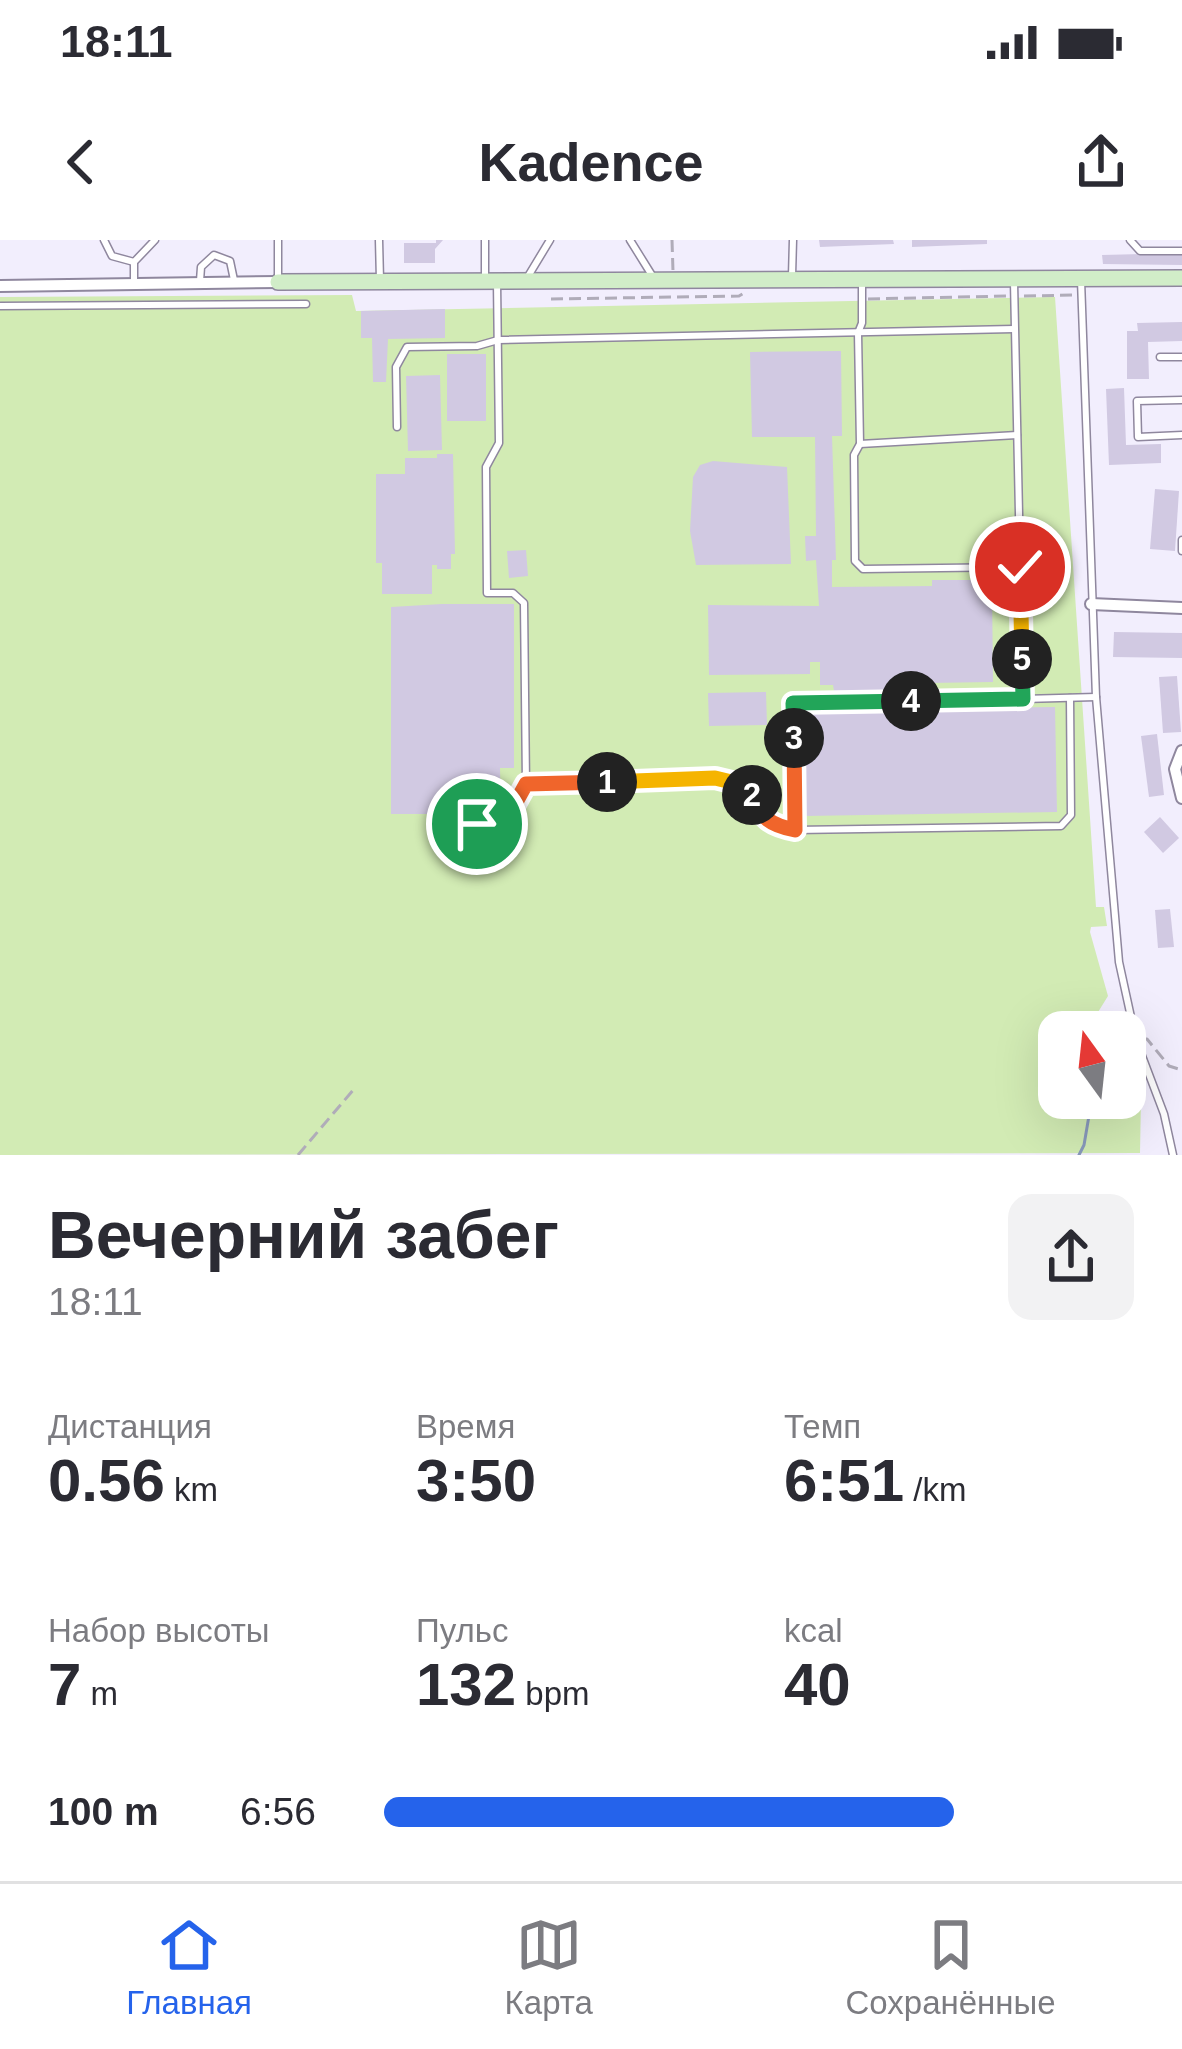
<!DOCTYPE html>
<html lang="ru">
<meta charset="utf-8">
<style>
:root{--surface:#fff;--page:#f2f2f3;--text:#2b2b33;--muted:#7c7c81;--line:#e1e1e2;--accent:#2563eb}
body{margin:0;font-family:Arial,sans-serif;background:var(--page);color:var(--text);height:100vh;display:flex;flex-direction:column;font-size:45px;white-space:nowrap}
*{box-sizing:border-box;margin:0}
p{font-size:39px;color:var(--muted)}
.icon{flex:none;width:66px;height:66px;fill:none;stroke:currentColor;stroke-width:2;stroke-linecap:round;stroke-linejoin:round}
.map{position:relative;height:915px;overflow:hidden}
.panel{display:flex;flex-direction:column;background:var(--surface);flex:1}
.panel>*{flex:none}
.needle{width:78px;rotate:345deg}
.tools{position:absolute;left:1038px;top:771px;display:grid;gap:24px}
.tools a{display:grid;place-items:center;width:108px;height:108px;border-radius:24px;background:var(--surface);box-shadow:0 12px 48px #0002;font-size:60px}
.pin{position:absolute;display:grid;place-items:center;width:102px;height:102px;color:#fff;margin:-51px;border:6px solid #fff;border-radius:50%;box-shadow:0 3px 12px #0007}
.km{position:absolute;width:60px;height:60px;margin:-30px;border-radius:50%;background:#222;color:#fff;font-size:33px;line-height:60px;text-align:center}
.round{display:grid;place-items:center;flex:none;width:126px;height:126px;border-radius:24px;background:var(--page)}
.overview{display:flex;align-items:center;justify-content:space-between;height:204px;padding:0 48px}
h1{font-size:66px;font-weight:800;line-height:90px}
.stats{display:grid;grid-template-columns:repeat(3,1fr);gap:18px;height:204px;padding:12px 48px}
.stats div{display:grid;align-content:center}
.stats b{font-size:60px;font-weight:800}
.stats small{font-size:33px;font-weight:400}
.stats p{font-size:33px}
ul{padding:0 48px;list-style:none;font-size:39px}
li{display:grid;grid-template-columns:192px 144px 1fr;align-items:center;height:90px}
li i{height:30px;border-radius:15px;background:var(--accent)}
.status{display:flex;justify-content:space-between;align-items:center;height:84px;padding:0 60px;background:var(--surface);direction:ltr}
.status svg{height:33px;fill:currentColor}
header{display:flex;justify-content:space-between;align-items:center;height:156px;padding:0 48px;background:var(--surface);font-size:54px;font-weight:800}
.tabs{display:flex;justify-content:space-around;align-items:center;height:168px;border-top:3px solid var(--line);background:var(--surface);font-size:33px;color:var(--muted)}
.tabs a{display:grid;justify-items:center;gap:6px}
.tabs .selected{color:var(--accent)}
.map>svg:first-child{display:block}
.green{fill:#d2ebb4}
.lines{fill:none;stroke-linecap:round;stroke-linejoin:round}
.stream{stroke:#89b;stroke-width:3}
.building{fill:#d1c9e2}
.lane-casing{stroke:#8f879e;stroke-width:9}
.street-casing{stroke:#8f879e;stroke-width:14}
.secondary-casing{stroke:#8f879e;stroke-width:18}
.path{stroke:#b0acb9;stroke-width:3;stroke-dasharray:12 6;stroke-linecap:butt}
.lane{stroke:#fff;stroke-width:6}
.street{stroke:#fff;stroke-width:10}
.secondary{stroke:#d1edc8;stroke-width:15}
.split-1-casing{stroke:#fff;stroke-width:24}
.split-2-casing{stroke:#fff;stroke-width:24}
.split-3-casing{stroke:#fff;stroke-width:24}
.split-4-casing{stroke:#fff;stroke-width:24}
.split-5-casing{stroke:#fff;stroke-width:24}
.split-6-casing{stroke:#fff;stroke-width:24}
.split-1{stroke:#f0652b;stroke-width:15}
.split-2{stroke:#f5b400;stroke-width:15}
.split-3{stroke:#f0652b;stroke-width:15}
.split-4{stroke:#22a559;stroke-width:15}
.split-5{stroke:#22a559;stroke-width:15}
.split-6{stroke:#f5b400;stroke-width:15}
</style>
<div class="status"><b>18:11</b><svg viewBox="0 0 49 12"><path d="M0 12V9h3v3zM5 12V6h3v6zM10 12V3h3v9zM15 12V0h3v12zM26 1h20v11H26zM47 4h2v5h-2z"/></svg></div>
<header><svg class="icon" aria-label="back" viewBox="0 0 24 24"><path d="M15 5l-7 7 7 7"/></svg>Kadence<svg class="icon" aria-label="share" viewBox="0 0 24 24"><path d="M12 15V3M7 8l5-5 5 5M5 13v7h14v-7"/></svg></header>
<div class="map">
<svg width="1182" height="915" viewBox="0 0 1182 915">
<rect width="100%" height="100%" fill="#f2eefd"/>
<path class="green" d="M 352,55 L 356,71 L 1055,57 L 1096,667 L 1104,667 L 1107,686 L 1091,687 L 1090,692 L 1108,756 L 1095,777 L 1102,792 L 1059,792 L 1059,858 L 1125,858 L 1125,834 L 1141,859 L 1140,913 L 0,915 L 0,57 Z"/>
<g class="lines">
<path class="stream" d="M 1079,915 L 1084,905 L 1092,858"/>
</g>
<g class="building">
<path d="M 436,0 L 443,0 L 435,9 L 435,23 L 404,23 L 404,3 L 436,3 Z"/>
<path d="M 819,0 L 893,0 L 894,4 L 820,7 Z"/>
<path d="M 912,0 L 987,0 L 987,4 L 912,7 Z"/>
<path d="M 1182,13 L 1182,25 L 1103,24 L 1102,15 Z"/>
<path d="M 445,69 L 445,98 L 388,99 L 386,142 L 373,142 L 372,98 L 361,98 L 361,71 Z"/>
<path d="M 1182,82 L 1182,101 L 1148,102 L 1149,139 L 1127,139 L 1127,91 L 1138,91 L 1137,83 Z"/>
<path d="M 841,111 L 842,196 L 832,196 L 836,320 L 832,320 L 832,347 L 932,346 L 932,340 L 975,340 L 975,347 L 992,347 L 993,442 L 927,443 L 927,449 L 834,451 L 833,445 L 820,445 L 820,422 L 810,422 L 810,434 L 709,435 L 708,365 L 819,366 L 816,320 L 806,321 L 805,296 L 816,296 L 815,197 L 752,197 L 750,112 Z"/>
<rect x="447" y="114" width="39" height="67"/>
<path d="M 440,135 L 442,210 L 408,211 L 406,136 Z"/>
<path d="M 1124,148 L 1126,205 L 1161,204 L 1161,223 L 1109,225 L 1106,149 Z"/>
<path d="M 437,214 L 453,214 L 455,314 L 451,314 L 451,329 L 437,329 L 437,325 L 432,325 L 432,354 L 382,354 L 382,323 L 376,323 L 376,234 L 405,234 L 405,218 L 437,218 Z"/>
<path d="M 713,221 L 787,227 L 791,324 L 696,325 L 690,291 L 693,237 L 700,225 Z"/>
<path d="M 1155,249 L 1179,251 L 1175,311 L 1150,309 Z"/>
<path d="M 526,310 L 528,336 L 509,338 L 507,311 Z"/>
<path d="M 442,364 L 514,364 L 514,528 L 500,528 L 501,574 L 391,574 L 391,367 Z"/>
<path d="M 1114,392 L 1182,393 L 1182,418 L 1113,417 Z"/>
<path d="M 1177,436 L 1181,492 L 1163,493 L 1159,437 Z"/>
<path d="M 766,452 L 767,485 L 709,486 L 708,453 Z"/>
<path d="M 1055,467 L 1057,572 L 805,576 L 803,470 Z"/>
<path d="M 1157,494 L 1164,555 L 1149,557 L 1141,496 Z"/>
<path d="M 1160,577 L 1179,598 L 1163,613 L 1144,592 Z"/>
<path d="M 1170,669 L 1174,707 L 1158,708 L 1155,670 Z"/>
</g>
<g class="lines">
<g class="lane-casing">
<g id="lane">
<path d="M 104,0 L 112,16 L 134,22"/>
<path d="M 278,0 L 278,38"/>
<path d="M 379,0 L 380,40"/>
<path d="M 485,0 L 485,38"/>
<path d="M 630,0 L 653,37"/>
<path d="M 1130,0 L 1140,11 L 1182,11"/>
<path d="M 792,36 L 793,0"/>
<path d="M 527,38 L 550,0"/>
<path d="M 1081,40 L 1096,457 L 1119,722 L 1136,800 L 1164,874 L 1173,915"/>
<path d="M 134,41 L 134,22 L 155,0"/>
<path d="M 200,41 L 201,27 L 214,15 L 230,21 L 234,40"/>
<path d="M 1014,42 L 1023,459 L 1096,457"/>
<path d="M 862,43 L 862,83 L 858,93 L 860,204 L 854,215 L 855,321 L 863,329 L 1020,327"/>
<path d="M 0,66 L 306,64"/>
<path d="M 1160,117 L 1182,117"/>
<path d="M 1182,160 L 1137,161 L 1138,197 L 1182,195"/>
<path d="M 397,187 L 396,127 L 407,107 L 477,106 L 498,100 L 1014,89"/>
<path d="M 860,204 L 1017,195"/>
<path d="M 1182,300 L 1182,311"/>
<path d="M 1023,459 L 793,463 L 795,590 L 1061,586 L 1071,575 L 1070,458"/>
<path d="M 526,545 L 715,538 L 748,546 C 760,573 765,584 795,590"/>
<path d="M 477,584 L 504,584 L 526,545 L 524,363 L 513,353 L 487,353 L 486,227 L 499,203 L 497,42"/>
</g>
</g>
<g class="street-casing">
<g id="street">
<path d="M 0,46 L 278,42"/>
<path d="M 1091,364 L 1182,368"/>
<path d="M 1182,511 L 1175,529 L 1182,558"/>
</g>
</g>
<g class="secondary-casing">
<path id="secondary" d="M 278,42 L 1182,38"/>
</g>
<g class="path">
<path d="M 672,0 L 673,31"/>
<path d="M 1024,56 L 1075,55"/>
<path d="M 551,59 L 739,56 L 744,53"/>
<path d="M 868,59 L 1009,56"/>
<path d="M 1143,799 L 1147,799 L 1169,826 L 1182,830"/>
<path d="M 298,915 L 354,849"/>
</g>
<use href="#lane" class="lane"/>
<use href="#street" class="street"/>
<use href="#secondary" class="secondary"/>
</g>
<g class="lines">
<g class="split-1-casing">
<path id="split-1" d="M 477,584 L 504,584 L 526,544 L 607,542"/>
</g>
<g class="split-2-casing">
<path id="split-2" d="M 607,542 L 715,538 L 748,546 L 752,555"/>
</g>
<g class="split-3-casing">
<path id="split-3" d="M 752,555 C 762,579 770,585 795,590 L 794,498"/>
</g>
<g class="split-4-casing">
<path id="split-4" d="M 794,498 L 793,463 L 911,461"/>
</g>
<g class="split-5-casing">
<path id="split-5" d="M 911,461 L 1023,459 L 1022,419"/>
</g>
<g class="split-6-casing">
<path id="split-6" d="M 1020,327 L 1022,419"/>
</g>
<use href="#split-1" class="split-1"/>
<use href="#split-2" class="split-2"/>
<use href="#split-3" class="split-3"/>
<use href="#split-4" class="split-4"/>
<use href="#split-5" class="split-5"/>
<use href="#split-6" class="split-6"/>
</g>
</svg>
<div class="tools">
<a><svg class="needle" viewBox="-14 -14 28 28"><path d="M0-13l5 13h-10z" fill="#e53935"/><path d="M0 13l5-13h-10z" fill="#7c7c81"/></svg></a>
</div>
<div class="pin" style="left:477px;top:584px;background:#1e9e55"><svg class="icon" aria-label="arrive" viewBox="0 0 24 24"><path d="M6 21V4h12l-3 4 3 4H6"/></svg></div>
<div class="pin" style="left:1020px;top:327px;background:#d93025"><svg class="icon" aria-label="check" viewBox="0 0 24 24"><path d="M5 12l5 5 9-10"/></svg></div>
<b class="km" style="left:607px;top:542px">1</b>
<b class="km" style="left:752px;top:555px">2</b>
<b class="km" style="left:794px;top:498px">3</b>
<b class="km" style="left:911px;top:461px">4</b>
<b class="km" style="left:1022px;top:419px">5</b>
</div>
<section class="panel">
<div class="overview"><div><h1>Вечерний забег</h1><p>18:11</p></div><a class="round"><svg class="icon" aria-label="share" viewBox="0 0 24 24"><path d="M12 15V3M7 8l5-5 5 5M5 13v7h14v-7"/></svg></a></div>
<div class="stats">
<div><p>Дистанция</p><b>0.56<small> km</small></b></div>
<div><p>Время</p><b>3:50</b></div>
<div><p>Темп</p><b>6:51<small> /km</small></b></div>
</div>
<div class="stats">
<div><p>Набор высоты</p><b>7<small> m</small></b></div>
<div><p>Пульс</p><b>132<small> bpm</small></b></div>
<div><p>kcal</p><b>40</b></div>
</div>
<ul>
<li><b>100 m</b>6:56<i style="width:76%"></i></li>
</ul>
</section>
<nav class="tabs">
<a class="selected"><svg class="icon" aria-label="home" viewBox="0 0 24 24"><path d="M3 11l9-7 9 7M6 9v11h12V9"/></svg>Главная</a>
<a><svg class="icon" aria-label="map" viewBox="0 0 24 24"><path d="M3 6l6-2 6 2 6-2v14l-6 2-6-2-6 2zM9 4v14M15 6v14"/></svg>Карта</a>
<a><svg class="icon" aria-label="saved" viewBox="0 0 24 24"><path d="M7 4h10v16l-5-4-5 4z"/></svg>Сохранённые</a>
</nav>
